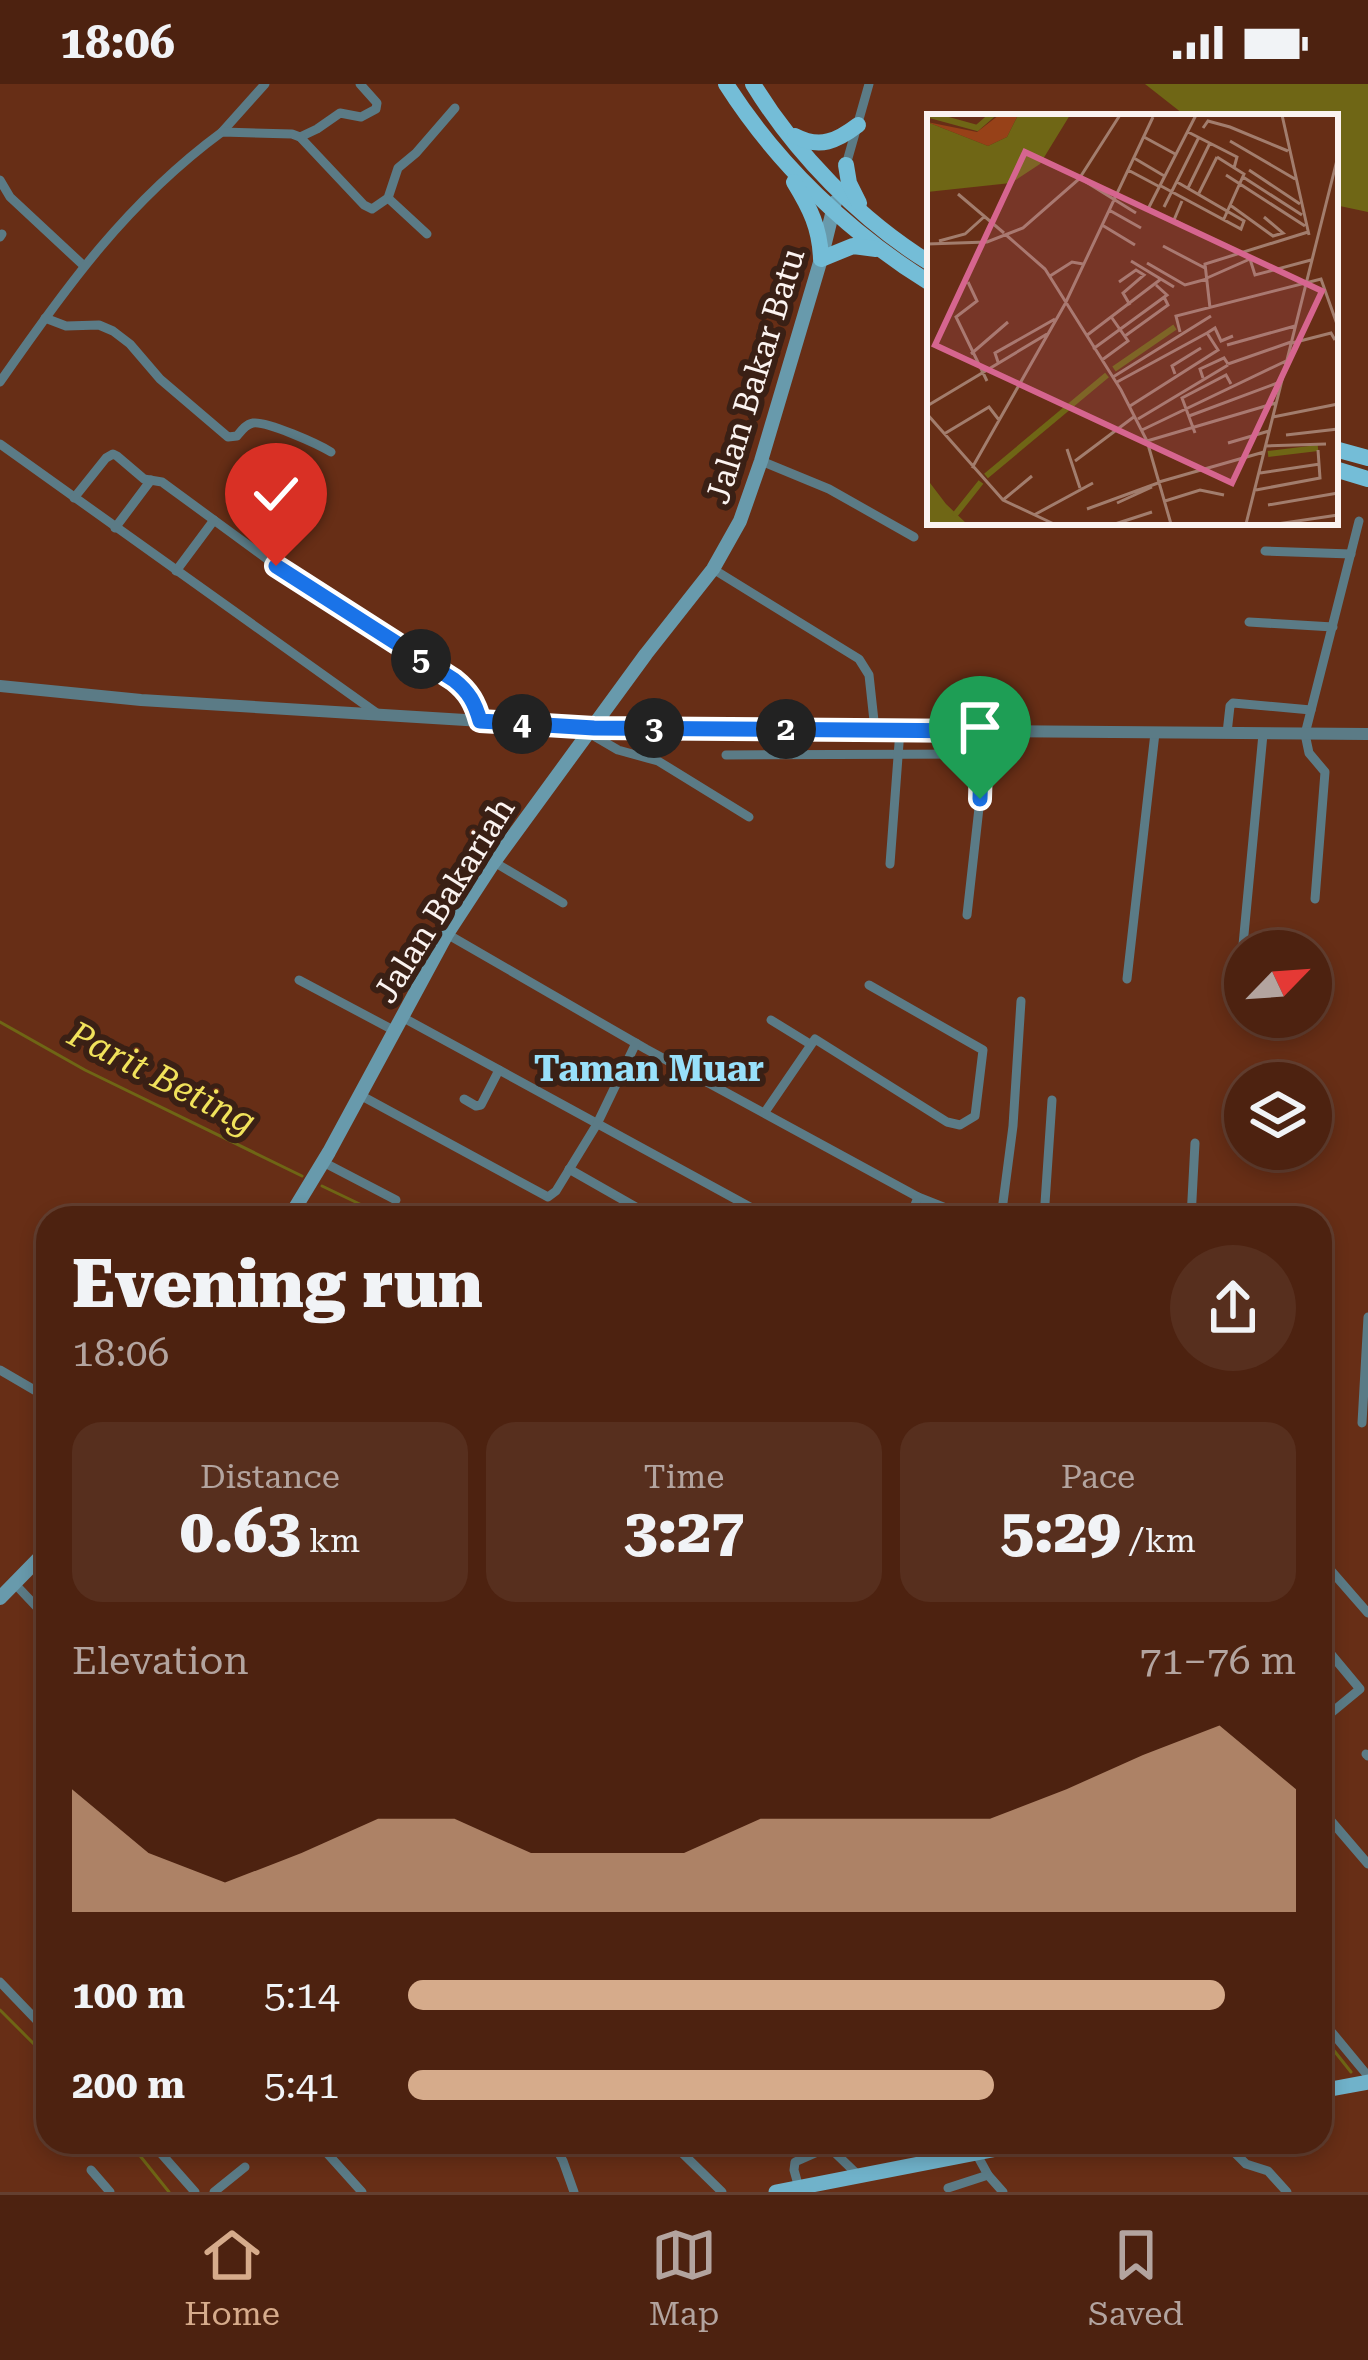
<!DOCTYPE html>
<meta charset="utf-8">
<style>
:root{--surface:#4d2210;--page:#572f1e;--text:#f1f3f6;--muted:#b3a49f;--line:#643f30;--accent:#d6ab8b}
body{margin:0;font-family:"Roboto Serif",serif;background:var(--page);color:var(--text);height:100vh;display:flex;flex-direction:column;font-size:45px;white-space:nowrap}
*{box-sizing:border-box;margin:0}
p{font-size:39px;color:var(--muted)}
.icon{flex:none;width:66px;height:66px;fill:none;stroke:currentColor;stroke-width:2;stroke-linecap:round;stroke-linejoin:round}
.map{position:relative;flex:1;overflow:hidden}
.drawer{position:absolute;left:36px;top:1122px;width:1296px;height:948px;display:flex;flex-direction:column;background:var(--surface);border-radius:36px;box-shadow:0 6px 18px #0003,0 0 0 3px var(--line)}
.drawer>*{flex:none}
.needle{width:78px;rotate:65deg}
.buttons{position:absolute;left:1224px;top:846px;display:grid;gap:24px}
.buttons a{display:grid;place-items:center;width:108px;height:108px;border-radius:50%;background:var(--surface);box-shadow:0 6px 18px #0003,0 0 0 3px var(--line);font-size:60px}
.pin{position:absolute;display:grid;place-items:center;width:102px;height:102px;color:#fff;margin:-123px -51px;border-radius:50% 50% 50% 0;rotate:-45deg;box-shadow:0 0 12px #0007}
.pin .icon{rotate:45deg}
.km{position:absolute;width:60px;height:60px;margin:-30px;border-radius:50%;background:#222;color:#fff;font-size:33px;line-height:60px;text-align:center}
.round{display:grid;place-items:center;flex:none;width:126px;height:126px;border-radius:63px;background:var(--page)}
.head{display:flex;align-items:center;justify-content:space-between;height:204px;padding:0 36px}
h1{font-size:66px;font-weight:800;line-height:90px}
.stats{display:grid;grid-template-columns:repeat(3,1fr);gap:18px;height:204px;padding:12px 36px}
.stats div{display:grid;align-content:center;border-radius:30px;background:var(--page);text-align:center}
.stats b{font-size:60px;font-weight:800}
.stats small{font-size:33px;font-weight:400}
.stats p{font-size:33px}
.chart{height:336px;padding:24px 36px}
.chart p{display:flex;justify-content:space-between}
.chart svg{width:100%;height:216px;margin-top:12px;fill:var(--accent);opacity:.7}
ul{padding:0 36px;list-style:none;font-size:39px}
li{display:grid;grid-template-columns:192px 144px 1fr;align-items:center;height:90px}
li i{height:30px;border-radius:15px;background:var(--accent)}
.status{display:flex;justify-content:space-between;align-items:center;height:84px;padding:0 60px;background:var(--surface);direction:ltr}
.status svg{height:33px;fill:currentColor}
.menu{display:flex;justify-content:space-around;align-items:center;height:168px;border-top:3px solid var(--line);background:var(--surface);font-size:33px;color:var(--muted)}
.menu a{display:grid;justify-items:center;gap:6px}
.menu .selected{color:var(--accent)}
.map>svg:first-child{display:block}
.water{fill:#6f6615}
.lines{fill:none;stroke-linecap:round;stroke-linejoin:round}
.stream{stroke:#6f6615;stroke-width:3}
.minor{stroke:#5b7b86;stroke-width:9}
.tertiary{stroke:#5b7b86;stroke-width:12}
.secondary{stroke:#689aac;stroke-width:14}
.primary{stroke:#70b2ca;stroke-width:15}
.trunk{stroke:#74bdd7;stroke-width:16}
.route-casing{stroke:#fff;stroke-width:24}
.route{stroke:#1a73e8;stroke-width:15}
.labels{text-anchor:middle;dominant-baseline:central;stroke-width:12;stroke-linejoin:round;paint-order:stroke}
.street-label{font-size:33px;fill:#fbf3f0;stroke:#3a2015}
.neighbourhood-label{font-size:36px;font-weight:bold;fill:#98e0fa;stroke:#3a2015}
.water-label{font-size:36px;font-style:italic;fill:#f1e25b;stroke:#3a2015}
.inset-river{fill:none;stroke:#6f6615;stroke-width:6}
.inset-road{fill:none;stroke:#a27d6d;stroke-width:3}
.view{fill:#d6658f;fill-opacity:0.15;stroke:#d6658f;stroke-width:6}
.inset-edge{fill:none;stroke:#fbf3f0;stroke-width:6}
</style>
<div class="status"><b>18:06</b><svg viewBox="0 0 49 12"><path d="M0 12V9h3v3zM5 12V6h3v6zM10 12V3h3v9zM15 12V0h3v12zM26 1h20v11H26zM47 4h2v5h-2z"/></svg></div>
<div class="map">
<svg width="1368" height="2108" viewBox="0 0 1368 2108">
<rect width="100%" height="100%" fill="#672e16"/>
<path class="water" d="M 1145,0 L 1368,0 L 1368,128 L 1335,121 L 1335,33 L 1187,33 Z"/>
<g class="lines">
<g class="stream">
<path d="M 0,938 L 85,986 L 302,1092"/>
<path d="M 322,1102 L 389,1134"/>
<path d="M 0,1926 L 48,1974"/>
<path d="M 1320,1949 L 1351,1988"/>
<path d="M 129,2058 L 169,2108"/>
</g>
<g class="minor">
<path d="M 222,48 L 265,0"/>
<path d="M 300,53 L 317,45 L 340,29 L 361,33 L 376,25 L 377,19 L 360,0"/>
<path d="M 846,81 L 869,0"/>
<path d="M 0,96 L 10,113 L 83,181"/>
<path d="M 388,114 L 427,150"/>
<path d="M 0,153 L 2,150"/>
<path d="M 45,234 L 66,242 L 99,241 L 113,247 L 130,260 L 160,295 L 228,353 L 237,352 C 241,347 246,340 253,339 C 267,337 318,360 331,368"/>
<path d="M 0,298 C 66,203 127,118 222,48 L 292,50 L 300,53 L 364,121 L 372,125 L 388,114 L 398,84 L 416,69 L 455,24"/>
<path d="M 0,360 L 378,630"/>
<path d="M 761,377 L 829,405 L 914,453"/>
<path d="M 74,414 L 106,374 L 113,370 L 117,372 L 144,395 L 162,398 L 293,494 L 454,596 C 469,608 475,619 480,637"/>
<path d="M 115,444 L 151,396"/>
<path d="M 1265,467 L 1351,470"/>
<path d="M 713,485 L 859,575 L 869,591 L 875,646"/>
<path d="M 176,487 L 214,436"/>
<path d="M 1249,538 L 1333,543"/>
<path d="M 589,649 L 618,666 L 658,677 L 749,733"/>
<path d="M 1227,649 L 1230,622 L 1233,619 L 1311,626"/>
<path d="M 726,671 L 981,670"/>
<path d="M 494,778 L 563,819"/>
<path d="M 890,780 L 900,646"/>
<path d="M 1315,815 L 1325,688 L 1309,669 L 1305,650 L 1359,437"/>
<path d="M 967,831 L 980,715 L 982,647"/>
<path d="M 447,850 L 646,965 L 918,1113 L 971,1134"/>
<path d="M 1241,882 L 1263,650"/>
<path d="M 1127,895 L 1155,649"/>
<path d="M 299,896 L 395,947"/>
<path d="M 402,933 L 770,1134"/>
<path d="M 771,936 L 810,960"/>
<path d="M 360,1011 L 548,1113 L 556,1107 L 597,1040 L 636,959"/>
<path d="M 464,1015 L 476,1022 L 481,1021 L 499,986"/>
<path d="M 765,1028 L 815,955 L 947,1038 L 960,1041 L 975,1032 L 983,966 L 869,901"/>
<path d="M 323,1078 L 396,1116"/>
<path d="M 569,1085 L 655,1134"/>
<path d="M 294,1124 L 312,1134"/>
<path d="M 910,1134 L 918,1113"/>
<path d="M 1001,1134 L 1013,1042 L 1021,917"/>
<path d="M 1044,1134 L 1052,1016"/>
<path d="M 1191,1134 L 1195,1059"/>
<path d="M 0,1286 L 48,1314"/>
<path d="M 1362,1339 L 1368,1233"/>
<path d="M 1320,1474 L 1368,1529"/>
<path d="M 15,1500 L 48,1535"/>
<path d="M 1320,1557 L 1360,1605 L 1320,1638"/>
<path d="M 1366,1670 L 1368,1672"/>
<path d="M 1320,1724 L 1368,1780"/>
<path d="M 0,1898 L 48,1948"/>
<path d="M 1320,1934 L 1368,1992"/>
<path d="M 151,2058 L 195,2108"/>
<path d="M 317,2058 L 362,2108"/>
<path d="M 553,2058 L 563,2077 L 574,2108"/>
<path d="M 671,2058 L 722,2108"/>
<path d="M 1224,2058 L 1246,2080 L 1268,2087 L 1287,2108"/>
<path d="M 828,2062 L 859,2092"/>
<path d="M 976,2069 L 988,2091 L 1003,2108"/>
<path d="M 91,2086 L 110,2108"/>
<path d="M 799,2104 L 794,2086 L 795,2078 L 829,2063 L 850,2058"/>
<path d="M 948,2104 L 988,2091"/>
<path d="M 214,2108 L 245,2083"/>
</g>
<path class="tertiary" d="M 0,602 L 141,616 L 594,644 L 1368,650"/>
<g class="secondary">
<path d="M 289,1134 L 329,1068 L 447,850 L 494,778 L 646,570 L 713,485 L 740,437 L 761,377 L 821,175 L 835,118"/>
<path d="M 0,1514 L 48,1465"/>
</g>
<g class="primary">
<path d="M 1320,2007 L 1368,1998"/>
<path d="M 776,2108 L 1032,2058"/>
</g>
<g class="trunk">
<path d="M 726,0 C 777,80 849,149 930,199"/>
<path d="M 753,0 C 795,69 860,136 930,179"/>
<path d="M 795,52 C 820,65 837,57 858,41"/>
<path d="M 846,81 L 849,99 L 859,119"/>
<path d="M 794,98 C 810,124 820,144 821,175 L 853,162 L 876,165"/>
<path d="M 1335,365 L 1368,374"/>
<path d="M 1335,385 L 1368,395"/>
</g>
</g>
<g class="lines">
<g class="route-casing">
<path id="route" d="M 276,482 L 454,596 C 469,608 475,619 480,637 L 594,644 L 982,647 L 980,715"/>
</g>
<use href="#route" class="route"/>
</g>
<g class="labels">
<g class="street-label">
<text transform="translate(755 292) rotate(-73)">Jalan Bakar Batu</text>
<text transform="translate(444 816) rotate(-58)">Jalan Bakariah</text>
</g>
<g class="neighbourhood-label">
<text x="649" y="985">Taman Muar</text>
</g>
<g class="water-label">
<text transform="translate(162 994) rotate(27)">Parit Beting</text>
</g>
</g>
<g transform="translate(927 30)">
<rect width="411" height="411" fill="#672e16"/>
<path d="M 72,1 L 91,1 L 80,23 L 61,32 L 0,8 L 50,18 Z" fill="#974118"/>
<path d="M 91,1 L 143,1 L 113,50 L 84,69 L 0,78 L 0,8 L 61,32 L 80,23 ZM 0,365 L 19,390 L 40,410 L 0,410 Z" fill="#6f6615"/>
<path class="inset-river" d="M 3,1 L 50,14 L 65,1M 187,255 L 248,213M 341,340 L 391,334M 59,362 L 180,261M 27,402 L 54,368"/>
<path class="inset-road" d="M 355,1 L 382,121M 276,14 L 281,7 L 303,13 L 361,37M 261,18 L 310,43 L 307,54M 217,23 L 250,41M 303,27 L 368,65M 290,43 L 317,60 L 296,107M 207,44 L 239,63M 201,56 L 233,73M 322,56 L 373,90M 299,61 L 378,112M 316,63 L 375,101M 159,68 L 209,99M 234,72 L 314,115 L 317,107 L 250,68M 261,74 L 283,29M 272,79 L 290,43M 31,80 L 77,119M 255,87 L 247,106 L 286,127M 303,91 L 346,122 L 356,119 L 337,103M 237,93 L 272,23M 221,95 L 269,1M 182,96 L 214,114M 175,111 L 208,131M 78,120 L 118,155 L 194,276 L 220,327 L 244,410M 12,127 L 38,120 L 58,102M 0,130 L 60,128 L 96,114 L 152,65 L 193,1M 236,132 L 278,154M 204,147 L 247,173M 220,149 L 258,171 L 280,165M 123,162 L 145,148 L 156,150M 280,164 L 323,145 L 328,161 L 384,146M 41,168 L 50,187 L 29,203 L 60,267M 192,168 L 209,156 L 217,161 L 196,179 L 203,191M 283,194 L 278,150 L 381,118M 253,218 L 249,202 L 394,165 L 411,213M 280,219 L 288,214 L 294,227 L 306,222M 159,222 L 234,165M 198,222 L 241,191 L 237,183M 365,229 L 404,219 L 408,226M 300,231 L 368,212M 166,235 L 240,181 L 229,171M 44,240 L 81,208M 175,246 L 201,227 L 185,204M 71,248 L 68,239 L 128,205M 301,250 L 364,228M 248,260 L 245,252 L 274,234M 186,263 L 284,202M 276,264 L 273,255 L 297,244 L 301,250M 190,268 L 280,219M 0,292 L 120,220M 203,292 L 291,236 L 280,219M 0,300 L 76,386 L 127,410M 262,302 L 353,268M 346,303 L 411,290M 211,305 L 301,251M 215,316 L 359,247M 268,319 L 255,284 L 299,261 L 304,270M 17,320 L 62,293 L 72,306M 359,321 L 411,315M 220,327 L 349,289M 301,329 L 342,317M 338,332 L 399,330M 140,335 L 153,374M 148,347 L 208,302M 45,354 L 138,190 L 226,3M 333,359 L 393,350M 232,368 L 337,338M 329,376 L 393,364 L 391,336M 76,386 L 105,362M 238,387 L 273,376 L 297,381M 190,389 L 225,373M 341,391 L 411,379M 160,395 L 231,369M 107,401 L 166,369M 188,410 L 225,398M 319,410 L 411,42M 350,410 L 411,401"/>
<path class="view" d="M 98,38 L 395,177 L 305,369 L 8,231 Z"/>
<rect width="411" height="411" class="inset-edge"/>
</g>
</svg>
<div class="buttons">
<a><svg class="needle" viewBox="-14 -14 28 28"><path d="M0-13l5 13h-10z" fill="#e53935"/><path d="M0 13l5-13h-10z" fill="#b3a49f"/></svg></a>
<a><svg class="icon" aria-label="layers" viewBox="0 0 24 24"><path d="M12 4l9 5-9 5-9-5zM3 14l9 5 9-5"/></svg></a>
</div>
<div class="pin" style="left:980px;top:715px;background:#1e9e55"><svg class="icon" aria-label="arrive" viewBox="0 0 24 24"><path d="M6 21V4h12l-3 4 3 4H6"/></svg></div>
<div class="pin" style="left:276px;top:482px;background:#d93025"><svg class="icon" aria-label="check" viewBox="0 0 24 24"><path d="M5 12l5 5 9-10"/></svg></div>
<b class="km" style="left:786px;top:645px">2</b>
<b class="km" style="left:654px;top:644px">3</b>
<b class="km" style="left:522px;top:640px">4</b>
<b class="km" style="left:421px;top:575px">5</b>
<section class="drawer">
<div class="head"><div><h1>Evening run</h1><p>18:06</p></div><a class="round"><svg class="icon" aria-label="share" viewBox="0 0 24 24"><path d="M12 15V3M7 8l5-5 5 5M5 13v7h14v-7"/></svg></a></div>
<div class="stats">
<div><p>Distance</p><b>0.63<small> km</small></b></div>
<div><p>Time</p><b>3:27</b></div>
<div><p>Pace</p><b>5:29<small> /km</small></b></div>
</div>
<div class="chart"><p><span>Elevation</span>71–76 m</p>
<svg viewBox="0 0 160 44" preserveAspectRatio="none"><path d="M0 44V19L10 32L20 38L30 32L40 25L50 25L60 32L70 32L80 32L90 25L100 25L110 25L120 25L130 19L140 12L150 6L160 19V44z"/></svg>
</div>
<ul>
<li><b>100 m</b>5:14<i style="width:92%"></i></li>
<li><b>200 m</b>5:41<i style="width:66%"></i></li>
</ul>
</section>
</div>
<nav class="menu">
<a class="selected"><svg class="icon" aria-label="home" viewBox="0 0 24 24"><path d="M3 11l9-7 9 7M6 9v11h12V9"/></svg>Home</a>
<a><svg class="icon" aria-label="map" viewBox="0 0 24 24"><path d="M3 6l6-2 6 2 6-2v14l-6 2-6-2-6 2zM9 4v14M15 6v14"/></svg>Map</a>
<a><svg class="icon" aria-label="saved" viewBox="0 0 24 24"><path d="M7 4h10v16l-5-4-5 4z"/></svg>Saved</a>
</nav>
